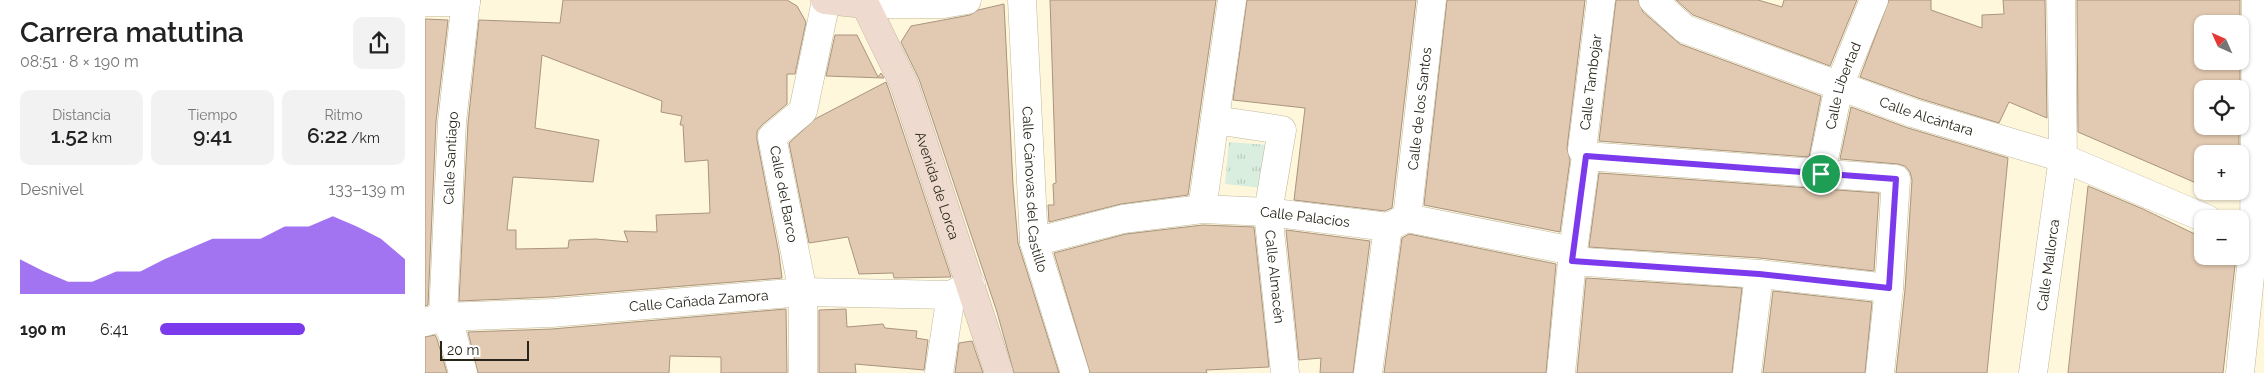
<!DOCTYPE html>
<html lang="es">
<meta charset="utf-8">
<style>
:root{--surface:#fff;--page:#f2f2f2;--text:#222;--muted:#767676;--accent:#7c3aed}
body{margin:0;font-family:Raleway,sans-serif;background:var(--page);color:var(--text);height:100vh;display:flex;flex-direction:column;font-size:19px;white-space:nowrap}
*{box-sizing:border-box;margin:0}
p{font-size:16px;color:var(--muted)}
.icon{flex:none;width:28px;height:28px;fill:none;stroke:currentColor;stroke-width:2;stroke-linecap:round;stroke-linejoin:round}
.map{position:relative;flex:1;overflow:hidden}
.side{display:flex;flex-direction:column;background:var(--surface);width:425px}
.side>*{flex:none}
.needle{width:32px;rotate:315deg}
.fabs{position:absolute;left:1769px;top:15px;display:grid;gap:10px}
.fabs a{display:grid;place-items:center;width:55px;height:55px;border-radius:10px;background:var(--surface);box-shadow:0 1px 4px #0004;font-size:25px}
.scale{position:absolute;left:15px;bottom:12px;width:89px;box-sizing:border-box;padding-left:5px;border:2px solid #272419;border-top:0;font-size:14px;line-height:18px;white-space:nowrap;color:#272419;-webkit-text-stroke:4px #fff;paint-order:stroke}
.pin{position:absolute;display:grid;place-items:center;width:42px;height:42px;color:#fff;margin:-21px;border:2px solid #fff;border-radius:50%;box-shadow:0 1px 5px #0007}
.round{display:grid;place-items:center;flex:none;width:52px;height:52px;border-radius:10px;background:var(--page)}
.overview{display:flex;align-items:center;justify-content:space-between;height:85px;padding:0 20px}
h1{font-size:28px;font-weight:600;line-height:38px}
.metrics{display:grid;grid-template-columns:repeat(3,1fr);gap:8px;height:85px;padding:5px 20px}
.metrics div{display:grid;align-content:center;border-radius:10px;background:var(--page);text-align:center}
.metrics b{font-size:21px;font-weight:600}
.metrics small{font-size:14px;font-weight:400}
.metrics p{font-size:14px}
.chart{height:140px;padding:10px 20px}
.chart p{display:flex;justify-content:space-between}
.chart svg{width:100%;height:90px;margin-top:5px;fill:var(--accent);opacity:.7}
ul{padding:0 20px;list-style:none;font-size:16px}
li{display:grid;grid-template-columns:80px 60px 1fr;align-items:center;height:38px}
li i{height:12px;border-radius:6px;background:var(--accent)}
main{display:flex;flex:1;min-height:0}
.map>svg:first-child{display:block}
.grass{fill:url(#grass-tufts)}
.building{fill:#e2c9b1;stroke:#a99480;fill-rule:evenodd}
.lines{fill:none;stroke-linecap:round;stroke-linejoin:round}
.street-casing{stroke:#bfb89d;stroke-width:29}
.secondary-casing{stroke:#bfb89d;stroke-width:29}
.street{stroke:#fff;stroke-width:28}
.secondary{stroke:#eedace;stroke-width:28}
.route-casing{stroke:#fff;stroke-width:10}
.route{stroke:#7c3aed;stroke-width:6}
.labels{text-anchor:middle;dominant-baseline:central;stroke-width:5;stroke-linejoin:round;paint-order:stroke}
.street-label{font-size:14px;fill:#272419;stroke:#fff}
</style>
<main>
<section class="side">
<div class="overview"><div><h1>Carrera matutina</h1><p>08:51 · 8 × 190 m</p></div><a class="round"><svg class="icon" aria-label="share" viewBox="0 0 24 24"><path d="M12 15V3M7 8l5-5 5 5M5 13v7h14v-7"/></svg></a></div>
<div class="metrics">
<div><p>Distancia</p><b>1.52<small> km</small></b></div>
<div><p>Tiempo</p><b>9:41</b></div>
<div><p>Ritmo</p><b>6:22<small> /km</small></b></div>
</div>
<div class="chart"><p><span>Desnivel</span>133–139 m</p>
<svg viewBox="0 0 160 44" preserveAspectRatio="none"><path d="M0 44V27L10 33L20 38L30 38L40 33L50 33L60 27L70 22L80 17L90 17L100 17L110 11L120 11L130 6L140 11L150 17L160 27V44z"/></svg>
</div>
<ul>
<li><b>190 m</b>6:41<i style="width:59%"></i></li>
</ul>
</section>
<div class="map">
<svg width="1839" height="373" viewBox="0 0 1839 373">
<defs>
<pattern id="grass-tufts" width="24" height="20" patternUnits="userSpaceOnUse" patternTransform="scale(1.25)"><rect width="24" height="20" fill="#d9eedf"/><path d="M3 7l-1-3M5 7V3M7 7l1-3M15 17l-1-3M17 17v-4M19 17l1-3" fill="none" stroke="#baccbf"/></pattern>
</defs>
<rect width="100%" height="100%" fill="#fff7db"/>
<path class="grass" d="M 804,142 L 843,145 L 838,188 L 800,184 Z"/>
<g class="building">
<path d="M 138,0 L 362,0 L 372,6 L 381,22 L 370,74 L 362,74 L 362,104 L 337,125 L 332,131 L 332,140 L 354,254 L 357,278 L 125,297 L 34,301 L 43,123 L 54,20 L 135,23 ZM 117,55 L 237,101 L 236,112 L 257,116 L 255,125 L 258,125 L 260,162 L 283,160 L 285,213 L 231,215 L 232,232 L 199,231 L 203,242 L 171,239 L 144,240 L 143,248 L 91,249 L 91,230 L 82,230 L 88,177 L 168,182 L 174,140 L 110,128 Z"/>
<path d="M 625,0 L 791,0 L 763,195 L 696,204 L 624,222 L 623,205 L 629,205 L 628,184 L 631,183 Z"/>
<path d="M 822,0 L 991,0 L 967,208 L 960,211 L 869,200 L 880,108 L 808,100 Z"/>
<path d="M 1022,0 L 1160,0 L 1142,148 L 1145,160 L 1135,232 L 999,205 Z"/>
<path d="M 1191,0 L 1213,0 L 1218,12 L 1255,44 L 1396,96 L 1384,157 L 1174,141 Z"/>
<path d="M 1251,0 L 1333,0 L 1357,7 L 1359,0 L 1432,0 L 1405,66 L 1268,15 Z"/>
<path d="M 1464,0 L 1506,0 L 1506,10 L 1557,28 L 1557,15 L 1579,14 L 1578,0 L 1620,0 L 1622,118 L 1584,102 L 1574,123 L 1493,98 L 1435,77 Z"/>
<path d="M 1652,0 L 1815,0 L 1815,45 L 1815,24 L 1778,24 L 1778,61 L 1815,61 L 1815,89 L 1778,89 L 1778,126 L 1814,126 L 1814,154 L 1778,154 L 1778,186 L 1653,132 Z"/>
<path d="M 579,4 L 588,185 L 593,243 L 634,373 L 589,373 L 572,312 L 494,79 L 476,42 L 486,26 L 545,15 L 553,10 Z"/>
<path d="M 0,19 L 23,20 L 11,121 L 3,305 L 0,306 Z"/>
<path d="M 410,35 L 432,35 L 453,77 L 456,73 L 459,78 L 401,76 Z"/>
<path d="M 461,82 L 464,90 L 526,277 L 469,278 L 468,273 L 434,274 L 423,237 L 384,243 L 364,143 L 390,119 Z"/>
<path d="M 1426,107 L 1483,128 L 1583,158 L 1562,373 L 1471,373 L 1480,290 L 1487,180 L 1485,172 L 1480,166 L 1473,164 L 1415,159 Z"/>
<path d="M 1174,173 L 1454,193 L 1449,271 L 1335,258 L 1164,247 Z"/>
<path d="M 1663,186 L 1718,209 L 1778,238 L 1778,256 L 1811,256 L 1798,373 L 1643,373 Z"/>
<path d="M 778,225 L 829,227 L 844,367 L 781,370 L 782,373 L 665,373 L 629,253 L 701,234 Z"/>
<path d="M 861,230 L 945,241 L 928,373 L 895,373 L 896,358 L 874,360 Z"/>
<path d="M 984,234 L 1131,264 L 1121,373 L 959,373 L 977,238 Z"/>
<path d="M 1161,278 L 1317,288 L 1307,373 L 1152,373 Z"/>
<path d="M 1348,291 L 1447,302 L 1440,373 L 1338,373 Z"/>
<path d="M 361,309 L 362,373 L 296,373 L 296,357 L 245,356 L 244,373 L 53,373 L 43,332 L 127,329 Z"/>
<path d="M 421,309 L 422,327 L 458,324 L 460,328 L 492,331 L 491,338 L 503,340 L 499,370 L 430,364 L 431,373 L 394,373 L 394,310 Z"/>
<path d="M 10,335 L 12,339 L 22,373 L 0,373 L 0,337 Z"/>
<path d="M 547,341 L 558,373 L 530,373 L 534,343 Z"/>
</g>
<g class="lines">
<g class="street-casing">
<g id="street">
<path id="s1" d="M 597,0 L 609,242 L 650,373"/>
<path id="s2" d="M 1228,0 L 1260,29 L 1488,113 L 1638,158 L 1782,219"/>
<path d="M 0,2 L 41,2"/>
<path d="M 440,4 L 518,4 L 542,0"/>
<path id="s3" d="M 790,120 L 857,130 L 843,212 L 860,373"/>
<path d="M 1161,156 L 1471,179 L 1464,288 L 1455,373"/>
<path id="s4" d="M 1396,174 L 1414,86 L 1449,0"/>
<path d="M 777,209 L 807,0"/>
<path id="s5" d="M 982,218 L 1007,0"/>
<path id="s6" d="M 609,242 L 698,219 L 777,209 L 843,212 L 963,227 L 982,218 L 1148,251"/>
<path d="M 1147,261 L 1334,274 L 1464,288"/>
<path id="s7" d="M 0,322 L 18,317 L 126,313 L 378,292 L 526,295 L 546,284"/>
<path id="s8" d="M 38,373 L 27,333 L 18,317 L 27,122 L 41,0"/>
<path d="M 378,373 L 378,292 L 347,137 L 378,111 L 401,1"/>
<path d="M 514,373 L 526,295"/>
<path d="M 943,373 L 963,227"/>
<path id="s9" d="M 1136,373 L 1148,251 L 1161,156 L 1157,150 L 1176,0"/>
<path d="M 1322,373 L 1334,274"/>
<path id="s10" d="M 1608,373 L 1638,158 L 1636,0"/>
<path d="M 1815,373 L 1829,238 L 1831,0"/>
</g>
</g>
<g class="secondary-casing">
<g id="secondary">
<path id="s11" d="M 400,0 L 440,4 L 479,84 L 574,373"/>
</g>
</g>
<use href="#street" class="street"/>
<use href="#secondary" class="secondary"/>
</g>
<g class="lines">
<g class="route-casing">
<path id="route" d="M 1161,156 L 1471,179 L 1464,288 L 1334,274 L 1147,261 Z"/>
</g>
<use href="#route" class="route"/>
</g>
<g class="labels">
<g class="street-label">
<text stroke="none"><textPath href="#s9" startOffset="294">Calle Tambojar</textPath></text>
<text stroke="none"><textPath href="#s4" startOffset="91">Calle Libertad</textPath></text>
<text stroke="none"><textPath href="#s5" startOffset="110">Calle de los Santos</textPath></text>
<text stroke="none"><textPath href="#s2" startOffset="300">Calle Alcántara</textPath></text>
<text stroke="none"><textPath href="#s8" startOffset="219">Calle Santiago</textPath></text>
<text stroke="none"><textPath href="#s11" startOffset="236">Avenida de Lorca</textPath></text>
<text stroke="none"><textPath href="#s1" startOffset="190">Calle Cánovas del Castillo</textPath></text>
<text transform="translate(359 194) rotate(79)">Calle del Barco</text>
<text stroke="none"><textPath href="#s6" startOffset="275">Calle Palacios</textPath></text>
<text stroke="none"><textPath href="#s10" startOffset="109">Calle Mallorca</textPath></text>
<text stroke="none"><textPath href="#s3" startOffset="216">Calle Almacén</textPath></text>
<text stroke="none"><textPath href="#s7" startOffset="275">Calle Cañada Zamora</textPath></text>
</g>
</g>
</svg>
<div class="fabs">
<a><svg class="needle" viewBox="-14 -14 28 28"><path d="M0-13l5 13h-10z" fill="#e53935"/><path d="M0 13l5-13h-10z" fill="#767676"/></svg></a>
<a><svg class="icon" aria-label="locate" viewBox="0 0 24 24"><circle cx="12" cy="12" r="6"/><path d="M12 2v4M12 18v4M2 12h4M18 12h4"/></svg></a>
<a>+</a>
<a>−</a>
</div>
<div class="scale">20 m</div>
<div class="pin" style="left:1396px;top:174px;background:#1e9e55"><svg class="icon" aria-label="arrive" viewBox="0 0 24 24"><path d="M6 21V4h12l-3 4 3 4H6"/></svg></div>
</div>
</main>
